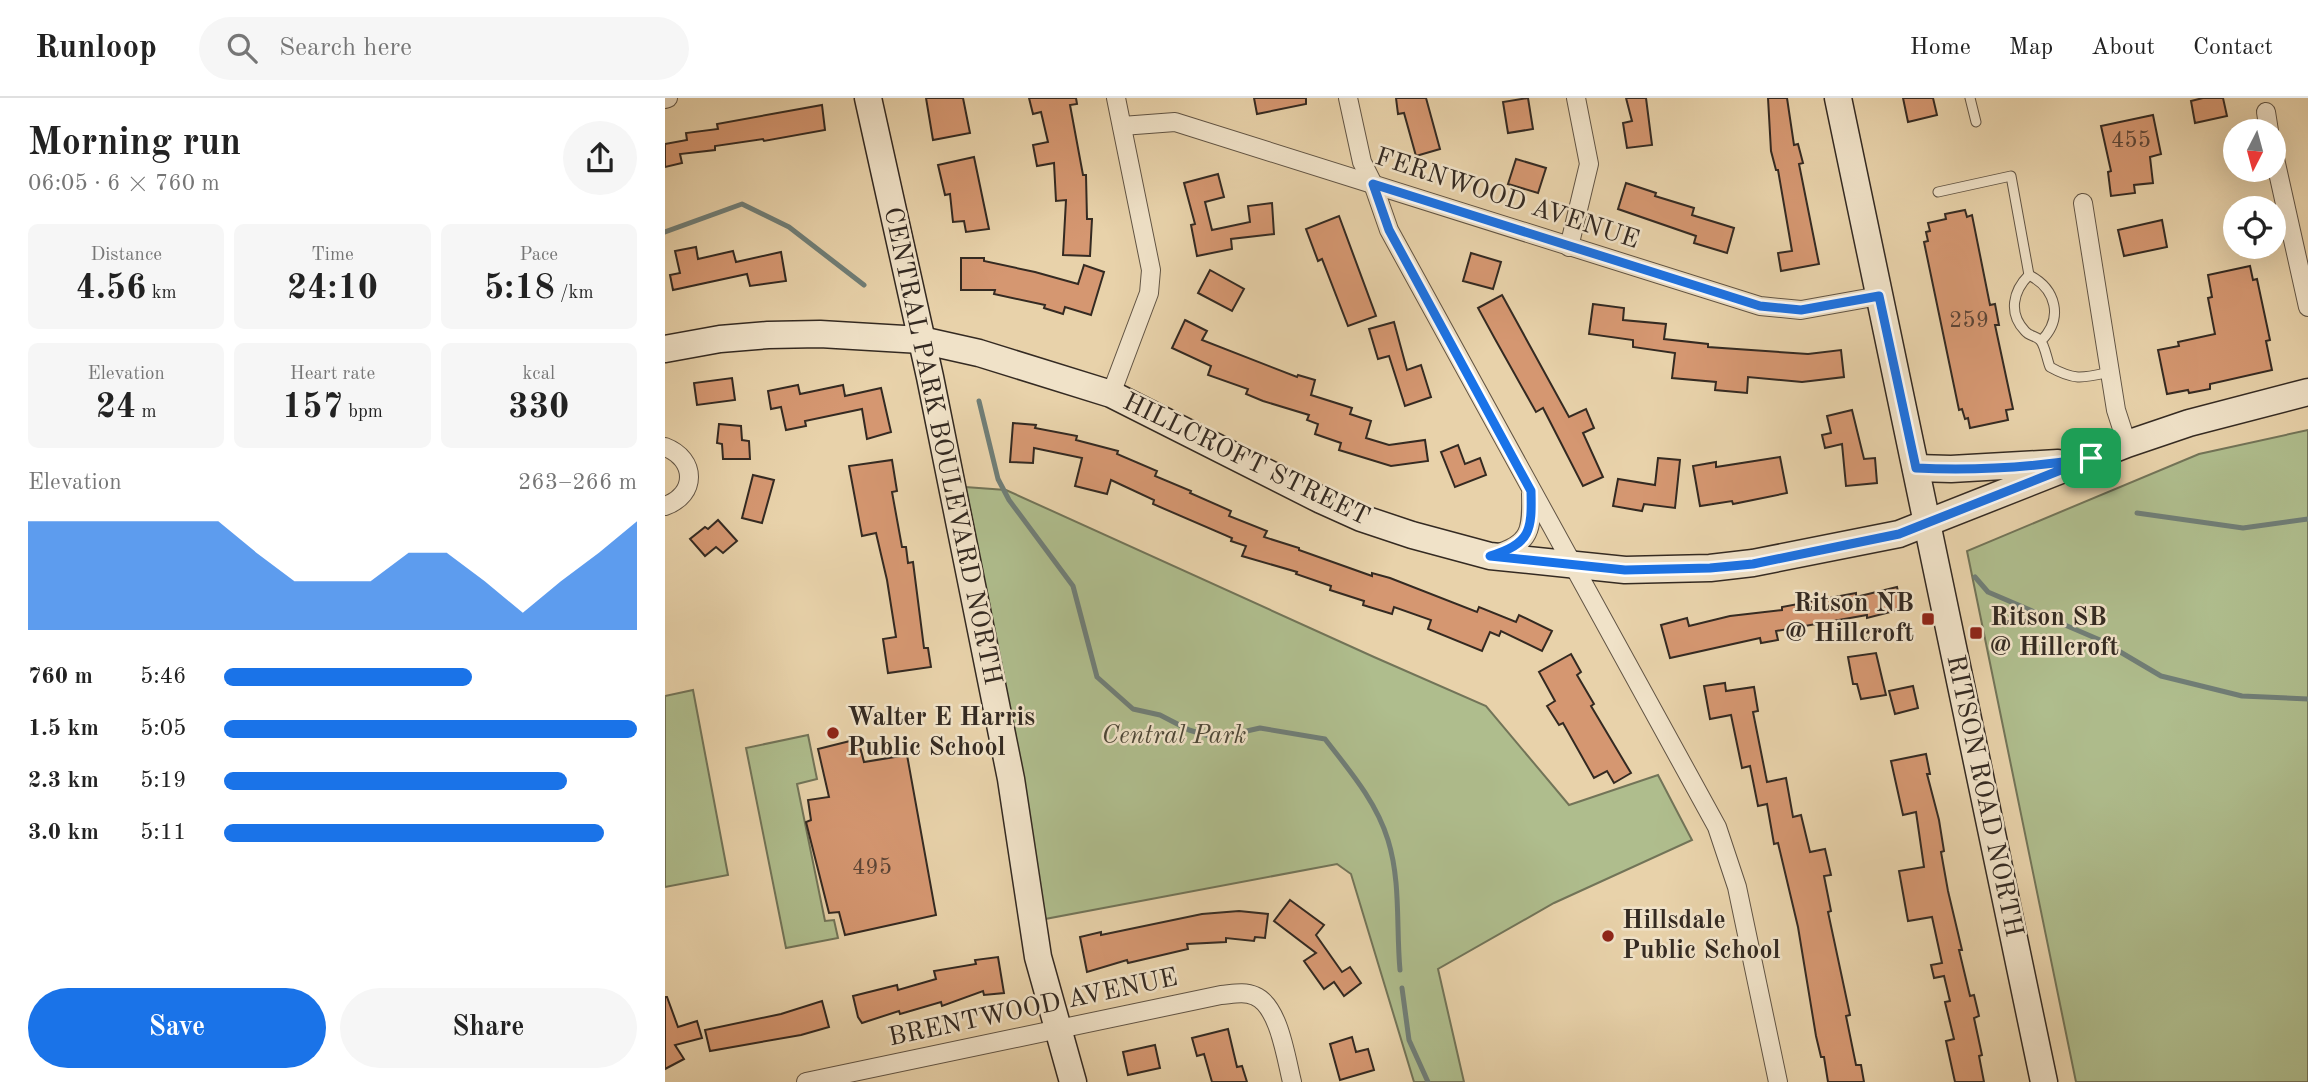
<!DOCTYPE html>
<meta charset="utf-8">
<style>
:root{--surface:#fff;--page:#f6f6f6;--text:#222;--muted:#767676;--line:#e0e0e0;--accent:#1a73e8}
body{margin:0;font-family:"Old Standard TT",serif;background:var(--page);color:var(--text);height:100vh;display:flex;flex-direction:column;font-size:26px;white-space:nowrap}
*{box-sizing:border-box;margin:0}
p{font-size:23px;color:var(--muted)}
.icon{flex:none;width:38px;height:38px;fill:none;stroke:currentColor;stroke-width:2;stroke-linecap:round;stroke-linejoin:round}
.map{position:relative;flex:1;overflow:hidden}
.side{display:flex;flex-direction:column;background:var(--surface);width:665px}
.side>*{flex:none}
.needle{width:46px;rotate:186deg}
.tools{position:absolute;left:1558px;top:21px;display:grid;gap:14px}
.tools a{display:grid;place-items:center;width:63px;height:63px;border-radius:50%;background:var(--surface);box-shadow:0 7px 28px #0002;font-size:35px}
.pin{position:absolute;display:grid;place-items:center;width:60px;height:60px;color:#fff;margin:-30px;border-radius:14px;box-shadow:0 4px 10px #0006}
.round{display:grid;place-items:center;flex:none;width:74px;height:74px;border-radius:37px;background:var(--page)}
.head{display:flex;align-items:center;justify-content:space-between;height:119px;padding:0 28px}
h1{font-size:38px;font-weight:700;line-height:52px}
.figures{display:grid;grid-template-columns:repeat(3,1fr);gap:10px;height:119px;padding:7px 28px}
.figures div{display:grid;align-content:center;border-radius:10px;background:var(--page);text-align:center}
.figures b{font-size:35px;font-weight:700}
.figures small{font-size:19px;font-weight:400}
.figures p{font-size:19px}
.chart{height:196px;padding:14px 28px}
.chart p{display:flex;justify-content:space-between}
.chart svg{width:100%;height:126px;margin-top:7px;fill:var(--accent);opacity:.7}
.cta{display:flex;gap:14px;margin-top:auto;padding:14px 28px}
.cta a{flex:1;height:80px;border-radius:42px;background:var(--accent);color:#fff;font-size:28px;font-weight:700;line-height:80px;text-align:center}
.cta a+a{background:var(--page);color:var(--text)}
ul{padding:0 28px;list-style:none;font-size:23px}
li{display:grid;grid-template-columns:112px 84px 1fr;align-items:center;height:52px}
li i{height:18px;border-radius:9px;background:var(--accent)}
header{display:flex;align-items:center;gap:42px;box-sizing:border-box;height:98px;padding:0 35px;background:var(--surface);border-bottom:2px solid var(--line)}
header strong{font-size:33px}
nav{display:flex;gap:38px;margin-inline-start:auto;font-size:24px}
.search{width:490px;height:63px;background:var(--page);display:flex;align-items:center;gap:18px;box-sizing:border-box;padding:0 24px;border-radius:38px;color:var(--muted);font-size:26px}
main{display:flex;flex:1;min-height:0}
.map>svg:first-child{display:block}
.green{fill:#afbd8d;stroke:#727458;stroke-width:2}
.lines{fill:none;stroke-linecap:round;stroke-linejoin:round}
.stream{stroke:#707e77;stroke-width:5}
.building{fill:#d59771;stroke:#342a22;stroke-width:2}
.lane-casing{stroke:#615444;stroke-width:11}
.street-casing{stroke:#615444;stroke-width:20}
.secondary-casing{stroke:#342a22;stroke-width:29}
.lane{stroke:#f0e2c8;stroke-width:9}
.street{stroke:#f0e2c8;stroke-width:18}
.secondary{stroke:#f0e2c8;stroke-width:26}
.route-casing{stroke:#fff;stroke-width:14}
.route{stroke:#1a73e8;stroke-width:9}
.poi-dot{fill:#8f2418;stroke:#f0e2c8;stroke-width:2.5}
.labels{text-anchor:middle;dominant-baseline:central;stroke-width:5;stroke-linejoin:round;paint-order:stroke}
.number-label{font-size:23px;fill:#5c4536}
.street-label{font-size:26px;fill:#342a22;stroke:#f0e2c8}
.poi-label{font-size:26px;font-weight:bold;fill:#342a22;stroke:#f0e2c8;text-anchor:start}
.park-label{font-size:26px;font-style:italic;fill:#4d4737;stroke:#f0e2c8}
</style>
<header>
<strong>Runloop</strong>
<div class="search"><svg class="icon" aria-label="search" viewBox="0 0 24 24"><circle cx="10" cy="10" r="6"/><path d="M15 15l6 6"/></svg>Search here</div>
<nav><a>Home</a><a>Map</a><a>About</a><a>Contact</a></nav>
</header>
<main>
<section class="side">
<div class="head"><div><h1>Morning run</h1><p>06:05 · 6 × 760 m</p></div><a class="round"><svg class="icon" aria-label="share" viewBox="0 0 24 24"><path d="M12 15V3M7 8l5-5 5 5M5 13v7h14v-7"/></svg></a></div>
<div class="figures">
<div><p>Distance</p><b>4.56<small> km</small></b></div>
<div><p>Time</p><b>24:10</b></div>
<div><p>Pace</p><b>5:18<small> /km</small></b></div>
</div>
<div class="figures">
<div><p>Elevation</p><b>24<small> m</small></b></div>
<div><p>Heart rate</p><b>157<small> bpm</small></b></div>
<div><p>kcal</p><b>330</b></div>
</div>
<div class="chart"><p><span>Elevation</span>263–266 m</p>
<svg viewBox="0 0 160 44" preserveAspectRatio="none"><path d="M0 44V6L10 6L20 6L30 6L40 6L50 6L60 17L70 27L80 27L90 27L100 17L110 17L120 27L130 38L140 27L150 17L160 6V44z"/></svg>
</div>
<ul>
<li><b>760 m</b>5:46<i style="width:60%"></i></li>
<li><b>1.5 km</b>5:05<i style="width:100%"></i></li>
<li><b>2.3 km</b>5:19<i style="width:83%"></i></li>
<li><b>3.0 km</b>5:11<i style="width:92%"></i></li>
</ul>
<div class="cta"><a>Save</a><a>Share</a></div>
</section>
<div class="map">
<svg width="1643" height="984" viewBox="0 0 1643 984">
<rect width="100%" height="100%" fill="#e8d2aa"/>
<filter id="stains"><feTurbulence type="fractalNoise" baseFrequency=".00286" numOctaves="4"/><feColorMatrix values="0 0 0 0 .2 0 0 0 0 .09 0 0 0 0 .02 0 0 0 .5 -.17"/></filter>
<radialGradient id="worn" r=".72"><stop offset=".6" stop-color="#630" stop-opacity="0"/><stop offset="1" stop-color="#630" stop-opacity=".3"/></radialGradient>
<g class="green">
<path d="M 1643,332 L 1643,984 L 1411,984 L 1302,453 L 1534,356 Z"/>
<path d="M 300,389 L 341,392 L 709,559 L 821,608 L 904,707 L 993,677 L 1027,742 L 889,805 L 773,871 L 799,984 L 749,984 L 686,776 L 672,766 L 380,821 Z"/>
<path d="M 28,592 L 63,777 L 0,789 L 0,598 Z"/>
<path d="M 143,637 L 152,681 L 132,686 L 160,823 L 169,822 L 173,840 L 121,850 L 81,650 Z"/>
</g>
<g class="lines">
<g class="stream">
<path d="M 0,134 L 77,106 L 124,129 L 199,187"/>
<path d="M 314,303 L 333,381 L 344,402 L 408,488 L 432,579 L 468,611 L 495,617 L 524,632 L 551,640 L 595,630 L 660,641 C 684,672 711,703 723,742 C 736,784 731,829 735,872"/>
<path d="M 1472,415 L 1578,430 L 1643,421"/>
<path d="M 1310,479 L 1323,494 L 1435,542 L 1496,578 L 1577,598 L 1643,601"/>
<path d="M 737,890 L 744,942 L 763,984"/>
</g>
</g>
<g class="building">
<path d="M 261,0 L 298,0 L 305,35 L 268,42 Z"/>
<path d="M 364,0 L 411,0 L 412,6 L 405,7 L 418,77 L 421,77 L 422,121 L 427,121 L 425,158 L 398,157 L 401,102 L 391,103 L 389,65 L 372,68 L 368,47 L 383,44 L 376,14 L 368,16 Z"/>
<path d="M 589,0 L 641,0 L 641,6 L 592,16 Z"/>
<path d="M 731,0 L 761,0 L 775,51 L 751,58 L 739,15 L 733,16 Z"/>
<path d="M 863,0 L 868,31 L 843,35 L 838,4 Z"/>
<path d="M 961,0 L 981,0 L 987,47 L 962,50 L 958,25 L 967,23 Z"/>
<path d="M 1103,0 L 1122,0 L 1129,47 L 1133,46 L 1138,65 L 1134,66 L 1154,166 L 1116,173 L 1113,155 L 1127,153 L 1113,72 L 1111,72 L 1106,53 Z"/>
<path d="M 1238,0 L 1268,0 L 1272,17 L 1243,24 Z"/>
<path d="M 1538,0 L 1558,0 L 1562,18 L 1530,25 L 1526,3 Z"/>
<path d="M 157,7 L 160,32 L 99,43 L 98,41 L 50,48 L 50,52 L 15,56 L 17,65 L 0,69 L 0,46 L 22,42 L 21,35 L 53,31 L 52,26 Z"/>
<path d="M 1488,17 L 1496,56 L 1485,59 L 1488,85 L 1469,87 L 1470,95 L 1446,98 L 1443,74 L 1446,73 L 1436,28 Z"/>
<path d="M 309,59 L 324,131 L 301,134 L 299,123 L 288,124 L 285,96 L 280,97 L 273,67 Z"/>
<path d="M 851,61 L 881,70 L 873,95 L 843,86 Z"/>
<path d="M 553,76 L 559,99 L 540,104 L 547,132 L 585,124 L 583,108 L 607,105 L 609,136 L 566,141 L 567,151 L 532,158 L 526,127 L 530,126 L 519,85 Z"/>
<path d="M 961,85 L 991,95 L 990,98 L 1029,110 L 1027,117 L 1069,130 L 1062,155 L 1029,145 L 1031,138 L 953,111 Z"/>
<path d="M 1300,112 L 1302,119 L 1307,117 L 1325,207 L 1330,206 L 1334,227 L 1330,227 L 1348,311 L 1341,312 L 1343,322 L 1305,330 L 1303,320 L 1300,321 L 1297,311 L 1294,312 L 1259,144 L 1263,143 L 1261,134 L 1265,133 L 1263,125 L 1281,121 L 1280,116 Z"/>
<path d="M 674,118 L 711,218 L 683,228 L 657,161 L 653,163 L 641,131 Z"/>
<path d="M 1497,122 L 1502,149 L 1459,158 L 1453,132 Z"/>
<path d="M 31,149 L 33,161 L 68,153 L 71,164 L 116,154 L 121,183 L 85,188 L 82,176 L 8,192 L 5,177 L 15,175 L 10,153 Z"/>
<path d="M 806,155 L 836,164 L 828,191 L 798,183 Z"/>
<path d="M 296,160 L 319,160 L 319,163 L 370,174 L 413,186 L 419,167 L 439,174 L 426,217 L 400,209 L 398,216 L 379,210 L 380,207 L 329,196 L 330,192 L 296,192 Z"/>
<path d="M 1585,168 L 1588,182 L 1592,181 L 1605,242 L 1601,243 L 1607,272 L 1545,286 L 1545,291 L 1524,295 L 1523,292 L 1502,296 L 1493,252 L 1514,248 L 1513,244 L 1550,236 L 1543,200 L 1547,199 L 1543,177 Z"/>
<path d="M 545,172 L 579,191 L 567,213 L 533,195 Z"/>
<path d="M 837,197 L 904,319 L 921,311 L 929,330 L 918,335 L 938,379 L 918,388 L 878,310 L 871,314 L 830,241 L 813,210 Z"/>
<path d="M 928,206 L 959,210 L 958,222 L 1001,226 L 999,241 L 1043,246 L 1043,249 L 1143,256 L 1176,252 L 1179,279 L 1137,284 L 1083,279 L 1082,295 L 1050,292 L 1051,284 L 1007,280 L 1010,255 L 968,249 L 968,242 L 924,236 Z"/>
<path d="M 520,222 L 542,233 L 537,242 L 632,279 L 633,277 L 650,282 L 646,297 L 687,310 L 685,316 L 706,323 L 701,340 L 724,347 L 760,342 L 763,363 L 726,368 L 674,352 L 676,345 L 650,336 L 653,326 L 642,322 L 644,317 L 598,303 L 581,296 L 583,291 L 543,277 L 546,268 L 507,250 Z"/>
<path d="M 729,224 L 742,272 L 756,267 L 766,299 L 740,308 L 724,258 L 713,261 L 704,231 Z"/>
<path d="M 67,280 L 70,302 L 32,307 L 29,285 Z"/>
<path d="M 133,287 L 135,296 L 178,287 L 180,298 L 216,290 L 226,334 L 202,341 L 197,311 L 140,323 L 141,328 L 121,332 L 116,309 L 106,311 L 103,293 Z"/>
<path d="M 1187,312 L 1199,361 L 1210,360 L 1212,385 L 1181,388 L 1177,346 L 1160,350 L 1157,337 L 1166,335 L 1162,318 Z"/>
<path d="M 348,325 L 371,327 L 370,330 L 412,338 L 411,342 L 453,353 L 452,356 L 492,373 L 490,378 L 526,393 L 525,395 L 566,413 L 564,418 L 602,433 L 599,439 L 634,450 L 634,452 L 707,478 L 707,475 L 725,480 L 812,514 L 814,509 L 851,524 L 854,517 L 887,533 L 877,553 L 836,533 L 834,538 L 825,534 L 817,553 L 763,531 L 766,522 L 729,509 L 727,516 L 698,507 L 699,503 L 665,492 L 666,488 L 631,476 L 632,474 L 577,458 L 581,448 L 566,443 L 567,440 L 488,406 L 489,402 L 446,382 L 442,396 L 410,388 L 417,360 L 369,350 L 368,365 L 345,364 Z"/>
<path d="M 54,326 L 76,328 L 77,342 L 84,343 L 85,361 L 58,361 L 57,346 L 52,345 Z"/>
<path d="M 793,347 L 800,366 L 815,360 L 821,377 L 790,389 L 776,354 Z"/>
<path d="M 1115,359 L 1122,395 L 1068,406 L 1067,403 L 1035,408 L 1028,368 L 1051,364 L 1051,369 Z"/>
<path d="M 993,360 L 1015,362 L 1010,410 L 979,406 L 977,413 L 948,408 L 953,381 L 990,387 Z"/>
<path d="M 227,362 L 232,393 L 227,394 L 237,449 L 241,449 L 243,465 L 248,464 L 259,550 L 263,550 L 266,569 L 223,575 L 218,541 L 231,539 L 222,482 L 211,435 L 197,438 L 184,368 Z"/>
<path d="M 88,377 L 109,382 L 97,425 L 77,420 Z"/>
<path d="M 53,422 L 72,443 L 58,455 L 51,449 L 40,458 L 25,441 L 40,429 L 43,431 Z"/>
<path d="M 1232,489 L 1237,511 L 1202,520 L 1202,517 L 1111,533 L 1113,542 L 1096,545 L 1095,540 L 1005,560 L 996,527 L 1022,520 L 1024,528 L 1065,518 L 1117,512 L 1117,509 L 1191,495 L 1191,499 Z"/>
<path d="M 1211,555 L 1221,597 L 1196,601 L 1192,586 L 1188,586 L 1183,559 Z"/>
<path d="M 906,556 L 916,574 L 912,577 L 929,606 L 926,608 L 966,675 L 949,685 L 942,673 L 929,680 L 898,625 L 894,627 L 882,608 L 890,603 L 874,574 Z"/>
<path d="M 1060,585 L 1061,593 L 1089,589 L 1093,613 L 1088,614 L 1102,684 L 1121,680 L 1128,719 L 1136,717 L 1145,754 L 1160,751 L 1166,777 L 1159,778 L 1166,813 L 1163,814 L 1185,917 L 1181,918 L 1191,967 L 1196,967 L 1199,984 L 1163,984 L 1159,959 L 1156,959 L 1151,938 L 1133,829 L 1113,745 L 1109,746 L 1102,706 L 1093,708 L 1085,668 L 1077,670 L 1066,617 L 1045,621 L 1039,588 Z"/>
<path d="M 1248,588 L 1253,610 L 1230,616 L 1224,593 Z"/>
<path d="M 193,641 L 199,664 L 242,657 L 271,817 L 180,837 L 174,814 L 164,815 L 141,724 L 146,722 L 143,702 L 164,699 L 153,651 Z"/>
<path d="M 1261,656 L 1265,676 L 1262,676 L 1274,722 L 1279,753 L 1276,754 L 1283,793 L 1297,852 L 1294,852 L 1305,898 L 1309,897 L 1314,918 L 1309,920 L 1317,957 L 1314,958 L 1319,984 L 1290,984 L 1281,943 L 1289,941 L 1280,904 L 1285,903 L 1279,878 L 1269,880 L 1266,867 L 1277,865 L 1267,819 L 1243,823 L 1234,773 L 1259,769 L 1251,714 L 1238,717 L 1226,663 Z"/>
<path d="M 625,802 L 659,827 L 651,837 L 677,874 L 685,869 L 696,885 L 679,898 L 669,884 L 659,891 L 639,863 L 651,855 L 609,823 Z"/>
<path d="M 574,813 L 603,816 L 600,840 L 590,839 L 589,843 L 561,840 L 561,844 L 522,846 L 523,851 L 463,865 L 462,862 L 422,874 L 415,839 L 436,834 L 436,837 L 537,816 Z"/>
<path d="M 333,859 L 339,895 L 319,897 L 318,893 L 277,908 L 276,904 L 235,916 L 234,913 L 197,925 L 193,919 L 188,898 L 232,887 L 233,892 L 271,881 L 269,873 L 311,866 L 310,862 Z"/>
<path d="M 0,899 L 2,899 L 13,929 L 32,923 L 37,940 L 10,947 L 19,961 L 0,971 Z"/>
<path d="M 157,903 L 164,929 L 136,937 L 45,953 L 40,932 L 116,916 Z"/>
<path d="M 563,931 L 572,969 L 577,968 L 582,984 L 547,984 L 539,956 L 532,958 L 527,940 Z"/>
<path d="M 687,939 L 691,954 L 703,951 L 709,972 L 675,982 L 665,946 Z"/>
<path d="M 490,947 L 495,970 L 463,977 L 458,954 Z"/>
</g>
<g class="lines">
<g class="lane-casing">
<g id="lane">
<path d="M 1305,0 L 1311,24"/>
<path d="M 1273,94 L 1346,78 L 1364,177"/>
<path d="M 1376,243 C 1399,220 1391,191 1364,177 C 1348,193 1343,215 1360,233 C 1364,238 1371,238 1375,242 C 1380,247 1382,262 1385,269 C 1410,283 1418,280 1445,274"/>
</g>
</g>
<g class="street-casing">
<g id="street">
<path d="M 683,0 L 697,64 L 708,86 L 724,132 L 1052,729 L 1072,789 L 1113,984"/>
<path d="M 0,1 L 3,0"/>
<path d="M 1601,14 L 1604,33"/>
<path d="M 457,28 L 510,24 L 1095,208 L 1136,212 L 1214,198"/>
<path d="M 1608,52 L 1643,209"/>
<path d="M 1418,105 L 1451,312 L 1462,346"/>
<path d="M 904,149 L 924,66 L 911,0"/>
<path d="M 446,296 L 484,195 L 486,172 L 451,0"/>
<path d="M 0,349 C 32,361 32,397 0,408"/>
<path d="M 830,456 C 866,446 867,431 866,396"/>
<path d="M 141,984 L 556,897 C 568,896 579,893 590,898 C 614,908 621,960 627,984"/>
</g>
</g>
<g class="secondary-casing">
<g id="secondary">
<path d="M 203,0 L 265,279 L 346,681 L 373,859 L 408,984"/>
<path d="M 1173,0 L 1379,984"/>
<path d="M 0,251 L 55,241 L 103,237 L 155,236 L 256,242 L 314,255 L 446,296 L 656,402 L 696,420 L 747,437 L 825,458 L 960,472 L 1045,470 L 1088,465 L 1234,436 L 1462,346 L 1524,325 L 1643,294"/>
<path d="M 1251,370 L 1286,371 L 1393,365"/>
</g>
</g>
<use href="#lane" class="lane"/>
<use href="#street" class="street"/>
<use href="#secondary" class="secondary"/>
</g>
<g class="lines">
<g class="route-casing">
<path id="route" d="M 708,86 L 1095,208 L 1136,212 L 1214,198 L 1251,370 C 1308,373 1369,369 1426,360 L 1234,436 L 1088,466 L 1045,470 L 960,472 L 825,458 C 866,446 867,432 866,393 L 724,132 Z"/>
</g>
<use href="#route" class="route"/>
</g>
<g class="poi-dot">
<rect x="1256" y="514" width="14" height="14" rx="3.5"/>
<rect x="1304" y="528" width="14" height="14" rx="3.5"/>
<circle cx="168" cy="635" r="7"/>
<circle cx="943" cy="838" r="7"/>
</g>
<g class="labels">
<g class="number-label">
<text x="1466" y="42">455</text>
<text x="1304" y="222">259</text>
<text x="207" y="769">495</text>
</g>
<g class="street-label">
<text transform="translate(842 101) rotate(18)">FERNWOOD AVENUE</text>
<text transform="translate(277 348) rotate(78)">CENTRAL PARK BOULEVARD NORTH</text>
<text transform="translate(581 362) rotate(26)">HILLCROFT STREET</text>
<text transform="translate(1319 698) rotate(78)">RITSON ROAD NORTH</text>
<text transform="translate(368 910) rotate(-12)">BRENTWOOD AVENUE</text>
</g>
<g class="poi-label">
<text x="1249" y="506" text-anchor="end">Ritson NB<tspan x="1249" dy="30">@ Hillcroft</tspan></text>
<text x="1325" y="520">Ritson SB<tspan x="1325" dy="30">@ Hillcroft</tspan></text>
<text x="182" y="620">Walter E Harris<tspan x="182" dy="30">Public School</tspan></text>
<text x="957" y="823">Hillsdale<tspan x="957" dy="30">Public School</tspan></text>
</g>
<g class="park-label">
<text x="509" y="638">Central Park</text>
</g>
</g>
<rect width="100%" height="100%" filter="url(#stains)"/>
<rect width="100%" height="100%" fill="url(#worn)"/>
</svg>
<div class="tools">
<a><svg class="needle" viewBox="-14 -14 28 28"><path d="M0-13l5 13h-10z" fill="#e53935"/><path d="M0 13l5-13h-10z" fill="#767676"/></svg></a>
<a><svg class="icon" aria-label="locate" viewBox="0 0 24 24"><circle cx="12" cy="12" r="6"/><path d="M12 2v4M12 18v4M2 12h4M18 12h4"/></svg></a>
</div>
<div class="pin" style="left:1426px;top:360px;background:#1e9e55"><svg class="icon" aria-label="arrive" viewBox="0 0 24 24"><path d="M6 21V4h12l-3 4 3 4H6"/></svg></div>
</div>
</main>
